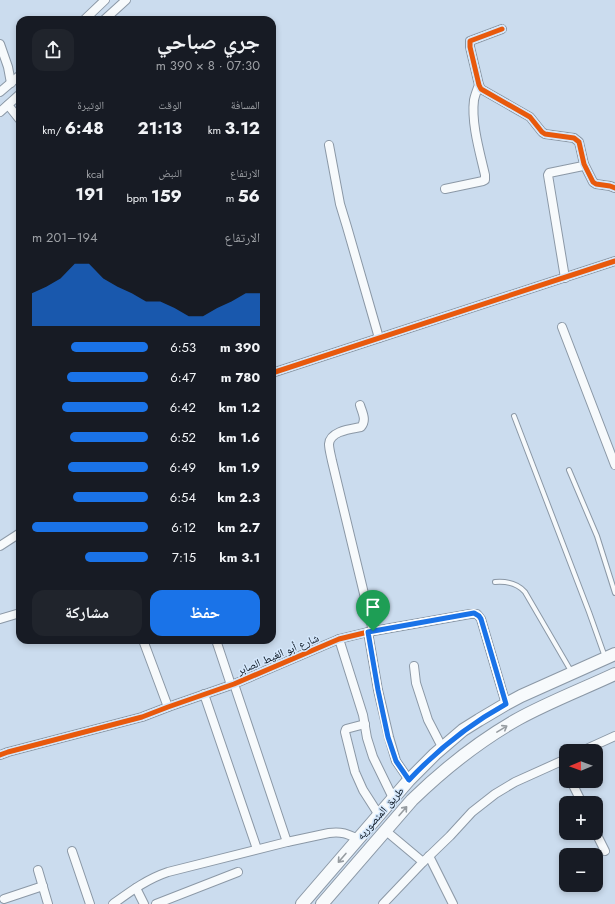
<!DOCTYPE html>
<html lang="ar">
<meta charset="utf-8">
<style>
:root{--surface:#171b24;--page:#20242c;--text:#f1f3f6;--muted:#9ea1a6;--accent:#1a73e8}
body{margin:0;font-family:Jost,"Noto Naskh Arabic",sans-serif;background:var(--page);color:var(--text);direction:rtl;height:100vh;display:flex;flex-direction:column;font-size:15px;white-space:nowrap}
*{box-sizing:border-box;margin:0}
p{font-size:13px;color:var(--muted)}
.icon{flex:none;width:22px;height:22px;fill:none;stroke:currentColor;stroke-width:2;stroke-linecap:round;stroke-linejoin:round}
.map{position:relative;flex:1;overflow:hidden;direction:ltr}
.side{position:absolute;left:16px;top:16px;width:260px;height:628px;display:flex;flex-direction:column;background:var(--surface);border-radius:12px;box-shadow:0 2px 6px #0003;direction:rtl}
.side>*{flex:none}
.needle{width:26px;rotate:269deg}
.fabs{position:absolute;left:559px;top:744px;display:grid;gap:8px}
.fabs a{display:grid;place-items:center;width:44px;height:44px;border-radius:8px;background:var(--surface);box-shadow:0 2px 6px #0003;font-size:20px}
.pin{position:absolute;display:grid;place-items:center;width:34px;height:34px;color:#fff;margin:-41px -17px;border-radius:50% 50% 50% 0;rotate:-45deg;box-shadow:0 0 4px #0007}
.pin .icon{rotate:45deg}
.round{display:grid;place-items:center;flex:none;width:42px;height:42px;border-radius:12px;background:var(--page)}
.overview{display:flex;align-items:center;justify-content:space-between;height:68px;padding:0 16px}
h1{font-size:22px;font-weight:700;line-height:30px}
.metrics{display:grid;grid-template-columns:repeat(3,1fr);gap:6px;height:68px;padding:4px 16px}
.metrics div{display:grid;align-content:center}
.metrics b{font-size:17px;font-weight:700}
.metrics small{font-size:11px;font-weight:400}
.metrics p{font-size:11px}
.chart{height:112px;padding:8px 16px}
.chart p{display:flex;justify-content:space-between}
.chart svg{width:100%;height:72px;margin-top:4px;fill:var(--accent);opacity:.7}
.button{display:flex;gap:8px;margin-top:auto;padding:8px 16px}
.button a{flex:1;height:46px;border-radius:12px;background:var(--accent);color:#fff;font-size:16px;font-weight:700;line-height:46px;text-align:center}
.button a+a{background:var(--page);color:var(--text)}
ul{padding:0 16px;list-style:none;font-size:13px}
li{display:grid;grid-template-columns:64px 48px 1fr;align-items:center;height:30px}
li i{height:10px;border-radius:5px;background:var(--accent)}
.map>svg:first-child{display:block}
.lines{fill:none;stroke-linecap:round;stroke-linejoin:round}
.lane-casing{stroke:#8b98a6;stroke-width:6}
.street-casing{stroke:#8b98a6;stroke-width:10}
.secondary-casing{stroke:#8b98a6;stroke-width:14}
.lane{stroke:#f7fafc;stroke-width:4}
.street{stroke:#f7fafc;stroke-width:8}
.secondary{stroke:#f7fafc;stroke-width:12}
.cycleway-casing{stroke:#d4e7fb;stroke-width:8}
.cycleway{stroke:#e8590c;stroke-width:5}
.oneway{stroke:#969ca1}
.route-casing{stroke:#fff;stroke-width:8}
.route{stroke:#1a73e8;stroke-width:5}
.labels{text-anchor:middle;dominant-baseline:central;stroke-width:3;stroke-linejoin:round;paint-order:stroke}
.street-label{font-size:11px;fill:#040e19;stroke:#d4e7fb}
</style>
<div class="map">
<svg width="615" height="904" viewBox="0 0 615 904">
<rect width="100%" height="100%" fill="#cbdcee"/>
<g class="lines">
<g class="lane-casing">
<g id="lane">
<path d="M 514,416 L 589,612 L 605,657"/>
<path d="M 569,470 L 597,536 L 615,593"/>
<path d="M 495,582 C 507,581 517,583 525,592 L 571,671"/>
</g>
</g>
<g class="street-casing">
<g id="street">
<path d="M 84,20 L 105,0"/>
<path d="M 104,20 L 126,0"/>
<path d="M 502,29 L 470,41 L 470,47 L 479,85 L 481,89 L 530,117 L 542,132 L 545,134 L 574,138 L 579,142 L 584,164 L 593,182 L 596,184 L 610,186 L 615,188"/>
<path d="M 0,44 L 8,67 L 11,83"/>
<path d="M 0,92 L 20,75"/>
<path d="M 8,105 L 20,120"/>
<path d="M 0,112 L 20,94"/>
<path d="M 329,145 L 340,204 L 347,227 L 379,338"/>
<path d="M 445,189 L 483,181 L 485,180 L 485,175 C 480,153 471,123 474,100 C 475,95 477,90 479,85"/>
<path d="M 565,278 L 548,175 L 549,173 L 583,166 L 584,164"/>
<path d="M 562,327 L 615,465"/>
<path d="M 272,373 L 615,261"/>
<path d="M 360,405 C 362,412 367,420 361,427 C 351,429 330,431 329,444 C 329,449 331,456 332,461 L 373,631"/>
<path d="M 0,546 L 20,533"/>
<path d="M 0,619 L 20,613"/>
<path d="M 368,632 L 378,690 L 389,737 L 396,761 L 409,780"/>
<path d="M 339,639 L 363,715 L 367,738 L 373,757 L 393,798"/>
<path d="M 143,640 L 168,707"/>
<path d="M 216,640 L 231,685"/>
<path d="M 414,666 L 416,683 L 428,720 L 442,747"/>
<path d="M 234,684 L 287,842"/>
<path d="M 204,694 L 257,849"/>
<path d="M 365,724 L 346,729 L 345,732 L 355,772 L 363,790 L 379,815"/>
<path d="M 582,751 L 615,736"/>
<path d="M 0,755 L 8,752 L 142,717 L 168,707 L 234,684 L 339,639 L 368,632 L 470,614 L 477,614 L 481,619 L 506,704"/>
<path d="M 562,761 L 566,770"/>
<path d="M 571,781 L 582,803"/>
<path d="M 596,833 L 605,851"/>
<path d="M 72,851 L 90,904"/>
<path d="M 429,856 L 453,904"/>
<path d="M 423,862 L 450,836 L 472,812 L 495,794 L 515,782 L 566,759"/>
<path d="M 38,870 L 48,904"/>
<path d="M 136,888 L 144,904"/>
<path d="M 4,899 L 43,886"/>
<path d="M 113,904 C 131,891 147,879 168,872 L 287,842 L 329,833 C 341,831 348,834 358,839"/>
<path d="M 156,904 L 238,872"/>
<path d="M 383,904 L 423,862 L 386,831"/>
</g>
</g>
<g class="secondary-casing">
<g id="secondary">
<path d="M 302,904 L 409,780 L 435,754 L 463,730 L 479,720 L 506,704 L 521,696 L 615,654"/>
<path d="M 322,904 L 412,800 C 444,769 479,741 518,719 C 549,702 583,689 615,674"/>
</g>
</g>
<use href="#lane" class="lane"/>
<use href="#street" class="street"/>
<use href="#secondary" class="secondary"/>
<g class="cycleway-casing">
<g id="cycleway">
<path d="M 502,29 L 470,41 L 470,47 L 479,85 L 481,89 L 530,117 L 542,132 L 545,134 L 574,138 L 579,142 L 584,164 L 593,182 L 596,184 L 610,186 L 615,188"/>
<path d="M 272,373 L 615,261"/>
<path d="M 0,755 L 8,752 L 142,717 L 168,707 L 234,684 L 339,639 L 368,632 L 470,614 L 477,614 L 481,619 L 506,704"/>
</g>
</g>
<use href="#cycleway" class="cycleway"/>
</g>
<defs><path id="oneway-shaft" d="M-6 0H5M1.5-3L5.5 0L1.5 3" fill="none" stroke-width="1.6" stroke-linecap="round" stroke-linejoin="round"/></defs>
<g class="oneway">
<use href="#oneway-shaft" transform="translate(502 729) rotate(-31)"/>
<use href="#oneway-shaft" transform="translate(403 811) rotate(-49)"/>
<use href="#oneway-shaft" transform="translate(342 858) rotate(131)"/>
</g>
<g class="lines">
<g class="route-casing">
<path id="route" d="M 474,613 L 479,616 L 481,619 L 506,704 C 468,725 439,748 409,780 L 396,761 L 388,737 L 378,690 L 368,632 Z"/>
</g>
<use href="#route" class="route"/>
</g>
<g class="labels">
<g class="street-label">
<text transform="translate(278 654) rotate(-23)">شارع أبو الغيط الصابر</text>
<text transform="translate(380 813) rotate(-49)">طريق المنصوريه</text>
</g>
</g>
</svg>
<div class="fabs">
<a><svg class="needle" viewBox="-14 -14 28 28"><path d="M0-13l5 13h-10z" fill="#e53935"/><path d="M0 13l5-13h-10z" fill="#9ea1a6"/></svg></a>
<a>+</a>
<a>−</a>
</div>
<div class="pin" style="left:373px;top:631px;background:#1e9e55"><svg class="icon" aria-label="arrive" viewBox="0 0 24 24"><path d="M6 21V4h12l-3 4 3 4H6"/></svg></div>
<section class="side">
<div class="overview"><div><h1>جري صباحي</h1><p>07:30 · 8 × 390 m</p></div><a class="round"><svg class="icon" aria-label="share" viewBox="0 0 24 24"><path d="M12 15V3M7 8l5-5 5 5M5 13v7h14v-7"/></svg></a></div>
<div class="metrics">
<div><p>المسافة</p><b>3.12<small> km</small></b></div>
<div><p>الوقت</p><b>21:13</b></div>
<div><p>الوتيرة</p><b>6:48<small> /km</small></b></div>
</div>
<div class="metrics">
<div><p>الارتفاع</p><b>56<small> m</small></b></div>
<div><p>النبض</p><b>159<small> bpm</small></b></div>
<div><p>kcal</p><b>191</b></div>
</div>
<div class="chart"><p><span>الارتفاع</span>194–201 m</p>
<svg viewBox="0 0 160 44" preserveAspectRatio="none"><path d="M0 44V24L10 20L20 15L30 6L40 6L50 15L60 20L70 24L80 29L90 29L100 33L110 38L120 38L130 33L140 29L150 24L160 24V44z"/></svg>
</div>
<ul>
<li><b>390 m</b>6:53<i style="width:66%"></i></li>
<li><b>780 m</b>6:47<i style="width:70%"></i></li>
<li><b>1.2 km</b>6:42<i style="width:74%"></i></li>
<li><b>1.6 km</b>6:52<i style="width:67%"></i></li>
<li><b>1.9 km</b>6:49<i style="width:69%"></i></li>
<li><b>2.3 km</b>6:54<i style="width:65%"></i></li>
<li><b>2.7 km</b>6:12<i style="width:100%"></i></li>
<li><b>3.1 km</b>7:15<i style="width:54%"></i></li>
</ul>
<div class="button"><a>حفظ</a><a>مشاركة</a></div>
</section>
</div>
